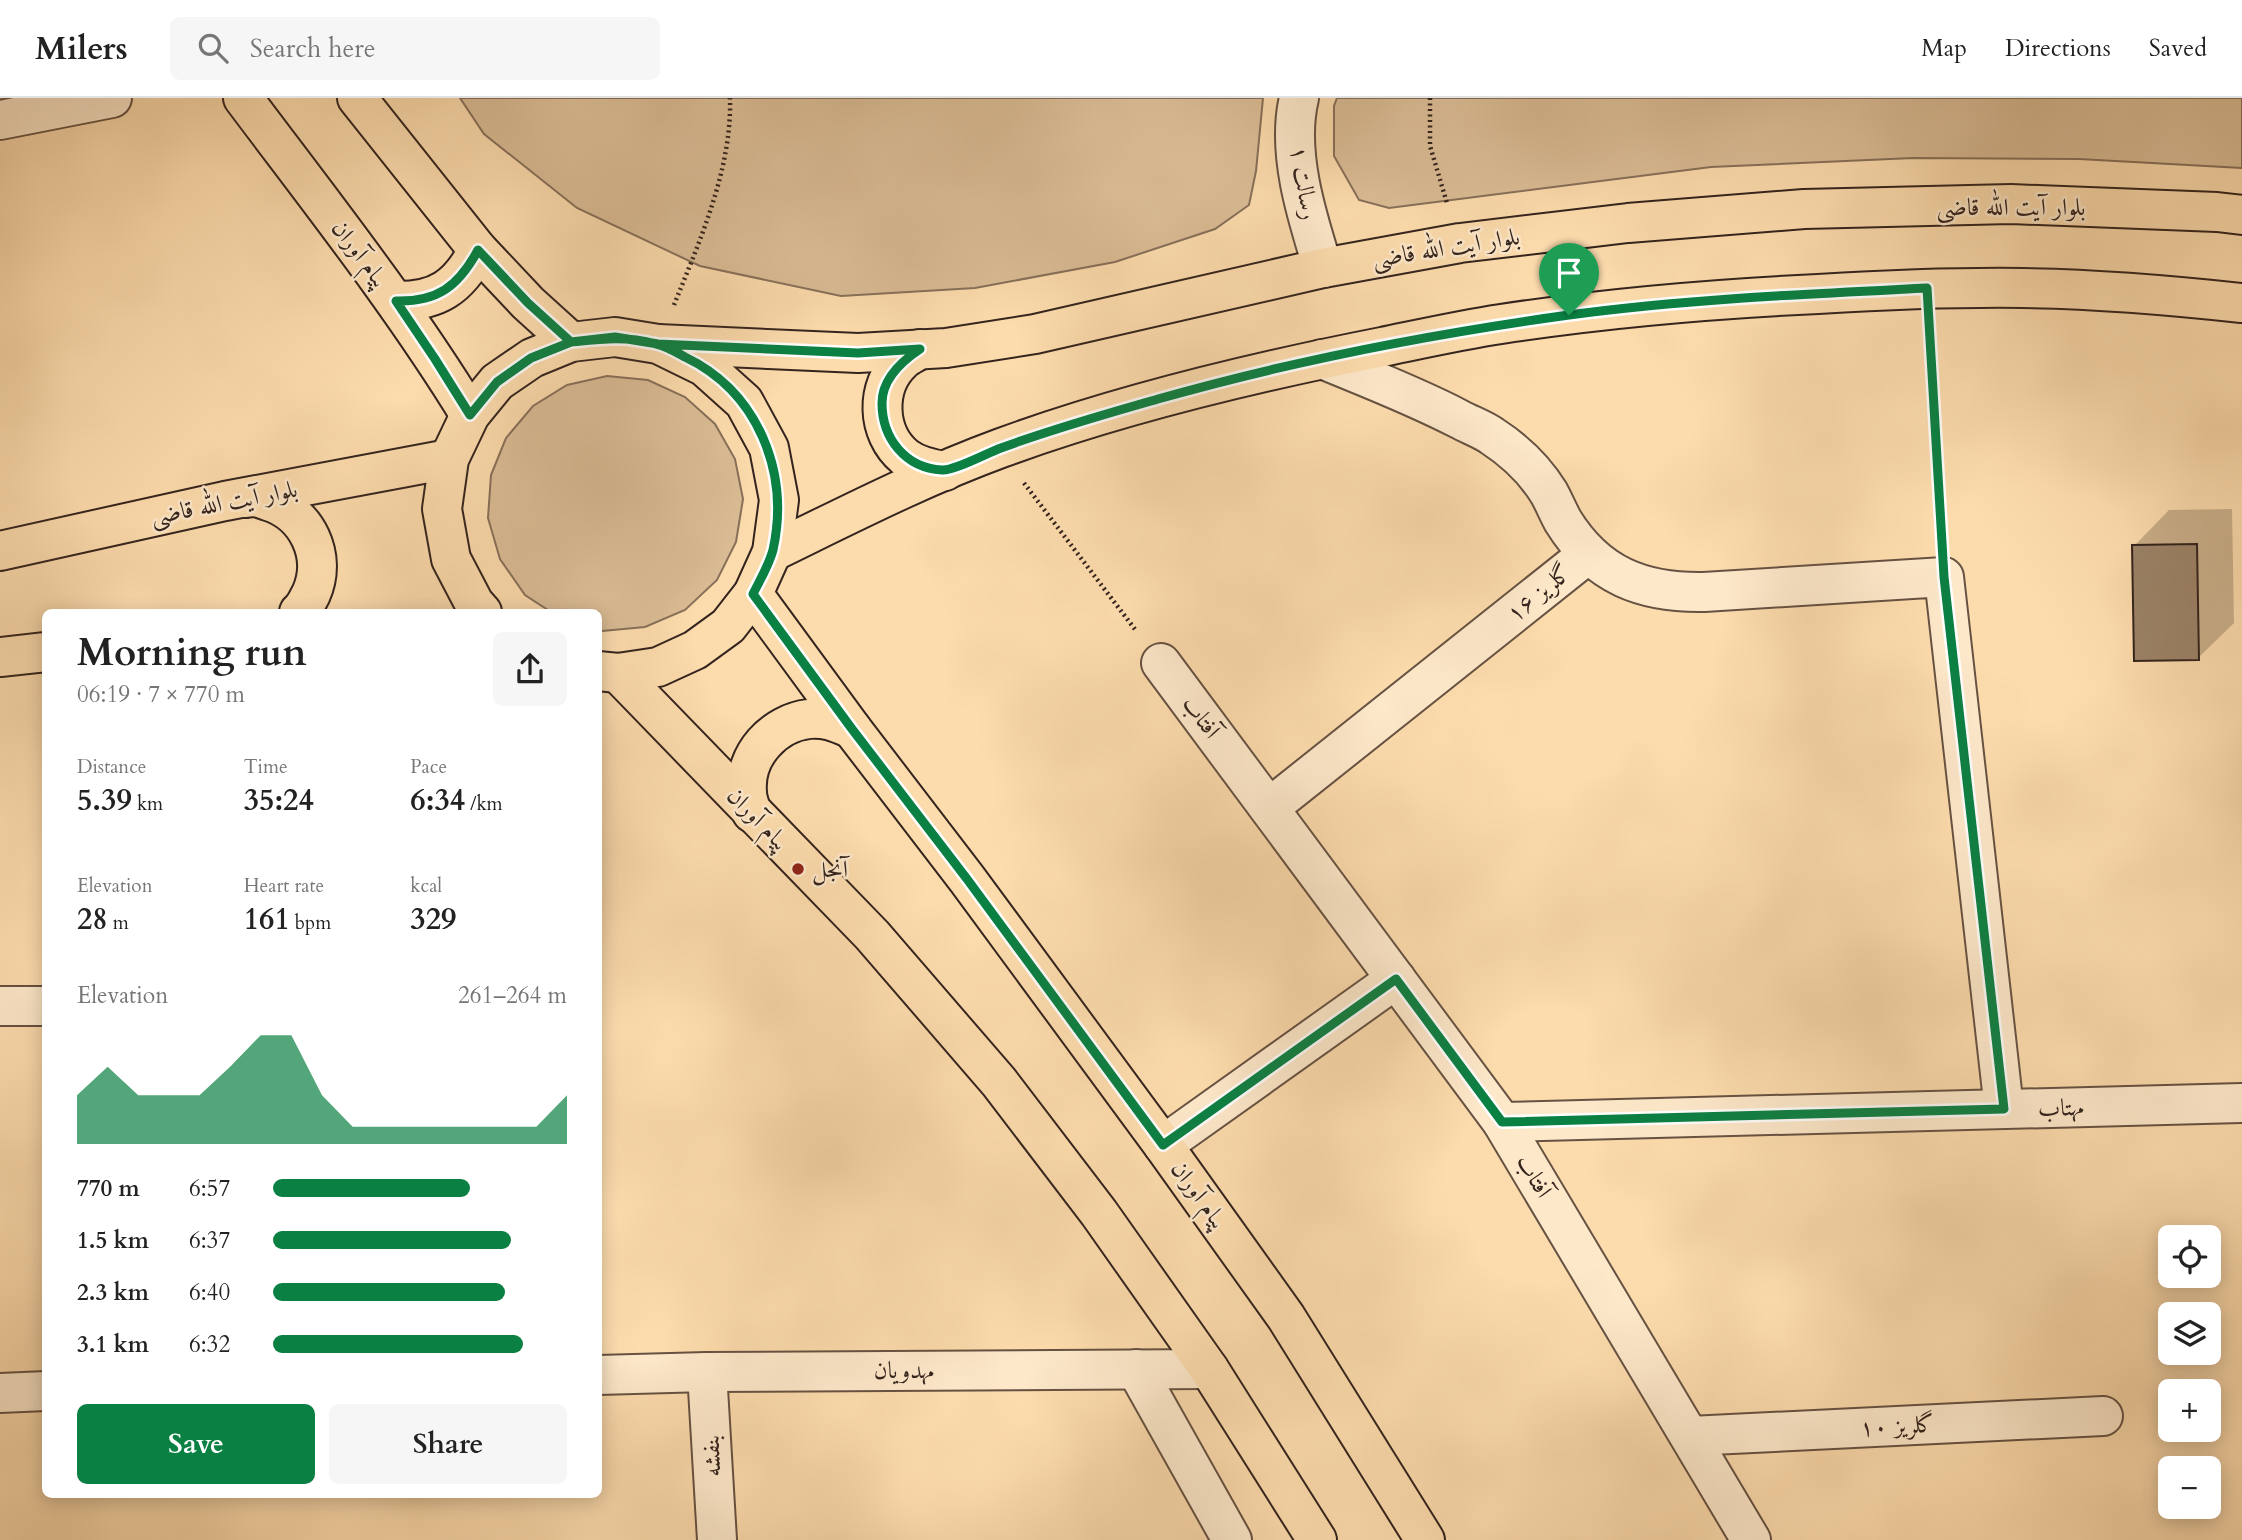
<!DOCTYPE html>
<meta charset="utf-8">
<style>
:root{--surface:#fff;--page:#f6f6f6;--text:#222;--muted:#767676;--line:#e0e0e0;--accent:#0b8043}
body{margin:0;font-family:Cardo,Amiri,serif;background:var(--page);color:var(--text);height:100vh;display:flex;flex-direction:column;font-size:26px;white-space:nowrap}
*{box-sizing:border-box;margin:0}
p{font-size:23px;color:var(--muted)}
.icon{flex:none;width:38px;height:38px;fill:none;stroke:currentColor;stroke-width:2;stroke-linecap:round;stroke-linejoin:round}
.map{position:relative;flex:1;overflow:hidden}
.panel{position:absolute;left:42px;top:511px;width:560px;height:889px;display:flex;flex-direction:column;background:var(--surface);border-radius:10px;box-shadow:0 4px 18px #0003}
.panel>*{flex:none}
.controls{position:absolute;left:2158px;top:1127px;display:grid;gap:14px}
.controls a{display:grid;place-items:center;width:63px;height:63px;border-radius:10px;background:var(--surface);box-shadow:0 4px 18px #0003;font-size:35px}
.pin{position:absolute;display:grid;place-items:center;width:60px;height:60px;color:#fff;margin:-72px -30px;border-radius:50% 50% 50% 0;rotate:-45deg;box-shadow:0 0 7px #0007}
.pin .icon{rotate:45deg}
.round{display:grid;place-items:center;flex:none;width:74px;height:74px;border-radius:10px;background:var(--page)}
.summary{display:flex;align-items:center;justify-content:space-between;height:119px;padding:0 35px}
h1{font-size:38px;font-weight:800;line-height:52px}
.stats{display:grid;grid-template-columns:repeat(3,1fr);gap:10px;height:119px;padding:7px 35px}
.stats div{display:grid;align-content:center}
.stats b{font-size:30px;font-weight:800}
.stats small{font-size:19px;font-weight:400}
.stats p{font-size:19px}
.chart{height:196px;padding:14px 35px}
.chart p{display:flex;justify-content:space-between}
.chart svg{width:100%;height:126px;margin-top:7px;fill:var(--accent);opacity:.7}
.action{display:flex;gap:14px;margin-top:auto;padding:14px 35px}
.action a{flex:1;height:80px;border-radius:10px;background:var(--accent);color:#fff;font-size:28px;font-weight:800;line-height:80px;text-align:center}
.action a+a{background:var(--page);color:var(--text)}
ul{padding:0 35px;list-style:none;font-size:23px}
li{display:grid;grid-template-columns:112px 84px 1fr;align-items:center;height:52px}
li i{height:18px;border-radius:9px;background:var(--accent)}
header{display:flex;align-items:center;gap:42px;box-sizing:border-box;height:98px;padding:0 35px;background:var(--surface);border-bottom:2px solid var(--line)}
header strong{font-size:33px}
nav{display:flex;gap:38px;margin-inline-start:auto;font-size:24px}
.search{width:490px;height:63px;background:var(--page);display:flex;align-items:center;gap:18px;box-sizing:border-box;padding:0 24px;border-radius:10px;color:var(--muted);font-size:26px}
.map>svg:first-child{display:block}
.green{fill:#dabc95;stroke:#87705a;stroke-width:2}
.shadow{fill:#0003}
.building{fill:#9c8368;stroke:#34241e;stroke-width:2}
.lines{fill:none;stroke-linecap:round;stroke-linejoin:round}
.minor-casing{stroke:#665242;stroke-width:42}
.major-casing{stroke:#34241e;stroke-width:42}
.path{stroke:#34241e;stroke-width:4.5;stroke-dasharray:2 3.5;stroke-linecap:butt}
.minor{stroke:#fde8ca;stroke-width:38}
.major{stroke:#fcdbad;stroke-width:38}
.route-casing{stroke:#fff;stroke-width:14}
.route{stroke:#0b8043;stroke-width:9}
.poi-dot{fill:#8f2418;stroke:#fde8ca;stroke-width:2.5}
.labels{text-anchor:middle;dominant-baseline:central;stroke-width:5;stroke-linejoin:round;paint-order:stroke}
.street-label{font-size:24px;fill:#34241e;stroke:#fde8ca}
.poi-label{font-size:24px;fill:#34241e;stroke:#fde8ca;text-anchor:start}
</style>
<header>
<strong>Milers</strong>
<div class="search"><svg class="icon" aria-label="search" viewBox="0 0 24 24"><circle cx="10" cy="10" r="6"/><path d="M15 15l6 6"/></svg>Search here</div>
<nav><a>Map</a><a>Directions</a><a>Saved</a></nav>
</header>
<div class="map">
<svg width="2242" height="1442" viewBox="0 0 2242 1442">
<rect width="100%" height="100%" fill="#fcdbad"/>
<filter id="stains"><feTurbulence type="fractalNoise" baseFrequency=".00286" numOctaves="4"/><feColorMatrix values="0 0 0 0 .2 0 0 0 0 .09 0 0 0 0 .02 0 0 0 .5 -.17"/></filter>
<radialGradient id="worn" r=".72"><stop offset=".6" stop-color="#630" stop-opacity="0"/><stop offset="1" stop-color="#630" stop-opacity=".3"/></radialGradient>
<g class="green">
<path d="M 460,0 L 1263,0 L 1256,73 L 1249,107 L 1215,131 L 1115,164 L 975,190 L 841,198 L 700,168 L 577,110 L 484,36 Z"/>
<path d="M 1337,0 L 2242,0 L 2242,70 L 2079,61 L 1913,60 L 1711,69 L 1389,110 L 1359,102 L 1334,58 L 1334,8 Z"/>
<path d="M 607,278 L 648,282 L 685,299 L 715,326 L 735,361 L 743,401 L 736,444 L 717,482 L 685,512 L 645,529 L 602,533 L 599,532 L 598,514 L 551,514 L 525,497 L 500,461 L 488,420 L 491,377 L 506,340 L 533,308 L 567,287 Z"/>
</g>
<path class="shadow" d="M 2232,411 L 2234,525 L 2198,560 L 2134,448 L 2169,412 Z"/>
<path class="building" d="M 2197,446 L 2199,562 L 2134,563 L 2132,447 Z"/>
<g class="lines">
<g class="minor-casing">
<g id="minor">
<path d="M 1299,0 C 1286,54 1307,119 1323,170"/>
<path d="M 0,22 L 112,0"/>
<path d="M 1322,261 C 1368,280 1415,298 1459,321 C 1470,327 1482,331 1492,338 C 1515,353 1535,372 1549,395 C 1554,404 1558,414 1563,423 C 1597,478 1643,495 1704,494 L 1944,479 L 2004,1011"/>
<path d="M 1161,565 L 1502,1024 L 1751,1442"/>
<path d="M 1269,710 L 1588,456"/>
<path d="M 0,908 L 46,908"/>
<path d="M 1502,1024 L 2242,1005"/>
<path d="M 1163,1047 L 1396,881"/>
<path d="M 1136,1271 L 1232,1442"/>
<path d="M 707,1274 L 717,1442"/>
<path d="M 598,1277 L 707,1274 L 1209,1271"/>
<path d="M 0,1295 L 46,1293"/>
<path d="M 1690,1338 L 2103,1318"/>
</g>
</g>
<g class="major-casing">
<g id="major">
<path d="M 243,0 C 321,104 402,206 470,317"/>
<path d="M 357,0 L 478,152 L 528,205 L 571,244"/>
<path d="M 395,203 C 437,204 459,189 478,152"/>
<path d="M 658,246 L 858,255 L 946,250 L 1035,236 L 1323,170 L 1460,145 L 1628,125 L 1804,111 L 2011,106 L 2217,114 L 2242,117"/>
<path d="M 920,251 C 915,255 907,258 902,263 C 875,288 876,335 905,359 C 917,368 931,371 945,373"/>
<path d="M 246,400 C 255,398 260,400 268,403 C 307,415 328,458 311,496 C 307,503 305,509 299,514"/>
<path d="M 0,453 L 225,403 L 449,361"/>
<path d="M 772,454 C 848,417 922,379 1001,350 C 1121,306 1255,274 1382,249 C 1421,241 1461,232 1501,226 C 1606,210 1712,201 1818,196 C 1886,192 1954,189 2023,190 C 2096,191 2169,197 2242,205"/>
<path d="M 753,496 L 852,631 L 967,781 L 1163,1047 L 1286,1219 L 1425,1442"/>
<path d="M 482,514 L 474,505 L 451,461 L 442,411 L 449,361 L 470,317 L 497,284 L 532,260 L 571,244 L 615,239 L 658,246 L 705,269 L 744,304 L 769,350 L 779,402 L 772,454 L 753,496 L 728,528 L 695,552 L 658,569 L 618,575 L 598,573"/>
<path d="M 0,559 L 46,554"/>
<path d="M 618,575 L 872,837 L 999,984 L 1099,1115 L 1209,1271 L 1317,1442"/>
<path d="M 752,715 C 750,708 747,701 747,694 C 744,657 774,625 809,621 C 825,619 838,625 852,631"/>
</g>
</g>
<g class="path">
<path d="M 1430,0 L 1430,48 L 1447,105"/>
<path d="M 674,207 C 700,142 732,71 730,0"/>
<path d="M 1929,232 L 1942,440"/>
<path d="M 1024,385 L 1137,534"/>
</g>
<use href="#minor" class="minor"/>
<use href="#major" class="major"/>
</g>
<g class="lines">
<g class="route-casing">
<path id="route" d="M 1569,217 C 1431,236 1292,263 1158,301 C 1106,316 1052,331 1001,350 C 987,355 954,373 942,372 C 905,370 882,340 882,305 C 882,281 902,263 920,251 L 858,255 L 658,246 L 615,239 L 571,244 L 531,260 L 497,284 L 470,317 L 435,261 L 396,203 C 437,204 458,189 478,152 L 528,205 L 571,244 C 602,241 625,238 656,246 C 666,248 676,254 685,259 C 758,294 790,374 773,452 C 769,467 760,482 753,496 L 852,631 L 967,781 L 1163,1047 L 1396,881 L 1502,1024 L 2004,1011 L 1944,479 L 1927,190 C 1807,196 1688,201 1569,217"/>
</g>
<use href="#route" class="route"/>
</g>
<circle class="poi-dot" cx="798" cy="771" r="7"/>
<g class="labels">
<g class="street-label">
<text transform="translate(1304 85) rotate(81)">رسالت ۱</text>
<text x="2011" y="109">بلوار آیت ‌الله قاضی</text>
<text transform="translate(1446 150) rotate(-9)">بلوار آیت ‌الله قاضی</text>
<text transform="translate(360 156) rotate(53)">پیام آوران</text>
<text transform="translate(224 405) rotate(-11)">بلوار آیت ‌الله قاضی</text>
<text transform="translate(1539 495) rotate(-39)">گلریز ۱۶</text>
<text transform="translate(1201 619) rotate(53)">آفتاب</text>
<text transform="translate(758 721) rotate(46)">پیام آوران</text>
<text transform="translate(2061 1010) rotate(-1)">مهتاب</text>
<text transform="translate(1534 1078) rotate(59)">آفتاب</text>
<text transform="translate(1199 1097) rotate(54)">پیام آوران</text>
<text x="904" y="1272">مهدویان</text>
<text transform="translate(1897 1328) rotate(-3)">گلریز ۱۰</text>
<text transform="translate(712 1358) rotate(-93)">بنفشه</text>
</g>
<g class="poi-label">
<text x="812" y="771">آنجل</text>
</g>
</g>
<rect width="100%" height="100%" filter="url(#stains)"/>
<rect width="100%" height="100%" fill="url(#worn)"/>
</svg>
<div class="controls">
<a><svg class="icon" aria-label="locate" viewBox="0 0 24 24"><circle cx="12" cy="12" r="6"/><path d="M12 2v4M12 18v4M2 12h4M18 12h4"/></svg></a>
<a><svg class="icon" aria-label="layers" viewBox="0 0 24 24"><path d="M12 4l9 5-9 5-9-5zM3 14l9 5 9-5"/></svg></a>
<a>+</a>
<a>−</a>
</div>
<div class="pin" style="left:1569px;top:217px;background:#1e9e55"><svg class="icon" aria-label="arrive" viewBox="0 0 24 24"><path d="M6 21V4h12l-3 4 3 4H6"/></svg></div>
<section class="panel">
<div class="summary"><div><h1>Morning run</h1><p>06:19 · 7 × 770 m</p></div><a class="round"><svg class="icon" aria-label="share" viewBox="0 0 24 24"><path d="M12 15V3M7 8l5-5 5 5M5 13v7h14v-7"/></svg></a></div>
<div class="stats">
<div><p>Distance</p><b>5.39<small> km</small></b></div>
<div><p>Time</p><b>35:24</b></div>
<div><p>Pace</p><b>6:34<small> /km</small></b></div>
</div>
<div class="stats">
<div><p>Elevation</p><b>28<small> m</small></b></div>
<div><p>Heart rate</p><b>161<small> bpm</small></b></div>
<div><p>kcal</p><b>329</b></div>
</div>
<div class="chart"><p><span>Elevation</span>261–264 m</p>
<svg viewBox="0 0 160 44" preserveAspectRatio="none"><path d="M0 44V27L10 17L20 27L30 27L40 27L50 17L60 6L70 6L80 27L90 38L100 38L110 38L120 38L130 38L140 38L150 38L160 27V44z"/></svg>
</div>
<ul>
<li><b>770 m</b>6:57<i style="width:67%"></i></li>
<li><b>1.5 km</b>6:37<i style="width:81%"></i></li>
<li><b>2.3 km</b>6:40<i style="width:79%"></i></li>
<li><b>3.1 km</b>6:32<i style="width:85%"></i></li>
</ul>
<div class="action"><a>Save</a><a>Share</a></div>
</section>
</div>
